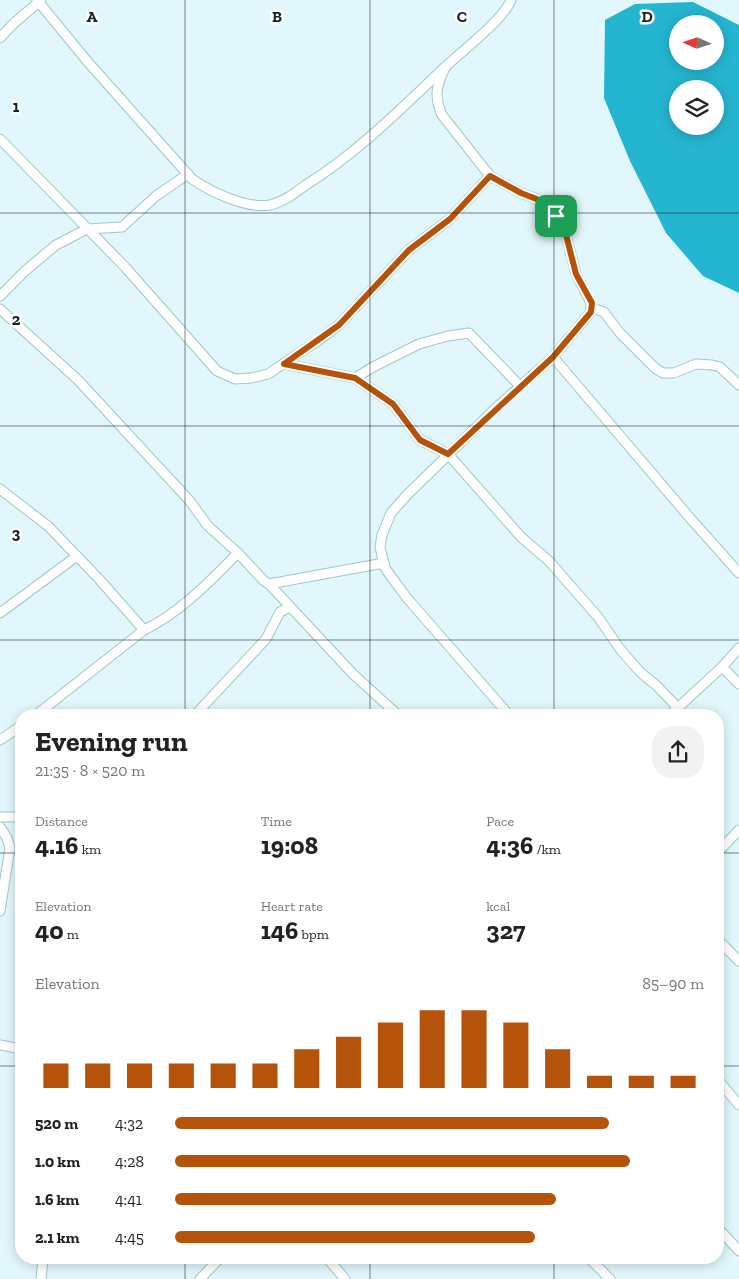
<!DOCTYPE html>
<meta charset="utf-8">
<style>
:root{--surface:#fff;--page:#f2f2f2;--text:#222;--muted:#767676;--accent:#b45309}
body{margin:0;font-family:"Zilla Slab",serif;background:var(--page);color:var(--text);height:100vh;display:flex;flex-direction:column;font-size:19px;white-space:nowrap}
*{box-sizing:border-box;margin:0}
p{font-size:16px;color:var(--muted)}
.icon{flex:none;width:28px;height:28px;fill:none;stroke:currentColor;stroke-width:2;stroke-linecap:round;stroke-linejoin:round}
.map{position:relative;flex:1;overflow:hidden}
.panel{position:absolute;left:15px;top:709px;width:709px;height:555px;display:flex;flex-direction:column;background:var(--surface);border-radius:20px;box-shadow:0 2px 12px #0003}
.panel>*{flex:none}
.needle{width:32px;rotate:273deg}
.controls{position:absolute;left:669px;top:15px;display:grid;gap:10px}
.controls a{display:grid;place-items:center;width:55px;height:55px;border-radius:50%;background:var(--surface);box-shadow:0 2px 12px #0003;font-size:25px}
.pin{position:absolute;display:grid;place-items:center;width:42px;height:42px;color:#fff;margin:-21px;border-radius:10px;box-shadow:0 2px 8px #0006}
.round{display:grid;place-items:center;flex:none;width:52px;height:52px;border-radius:20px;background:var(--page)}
.overview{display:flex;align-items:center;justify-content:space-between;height:85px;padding:0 20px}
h1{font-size:28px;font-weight:800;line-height:38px}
.metrics{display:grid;grid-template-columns:repeat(3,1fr);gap:8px;height:85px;padding:5px 20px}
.metrics div{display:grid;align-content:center}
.metrics b{font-size:25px;font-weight:800}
.metrics small{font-size:14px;font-weight:400}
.metrics p{font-size:14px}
.chart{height:140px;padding:10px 20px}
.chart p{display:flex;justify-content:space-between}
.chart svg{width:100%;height:90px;margin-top:5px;stroke:var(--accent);stroke-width:6}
ul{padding:0 20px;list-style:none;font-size:16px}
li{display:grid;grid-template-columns:80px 60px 1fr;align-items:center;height:38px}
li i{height:12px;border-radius:6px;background:var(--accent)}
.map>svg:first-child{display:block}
.water{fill:#24b5d0;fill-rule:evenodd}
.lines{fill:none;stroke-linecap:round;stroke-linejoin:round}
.minor-casing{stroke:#a1c5cd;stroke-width:11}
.minor{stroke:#fff;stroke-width:9}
.route-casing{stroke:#fff;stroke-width:10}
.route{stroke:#b45309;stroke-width:6}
.grid{fill:none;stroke:#142225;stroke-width:1;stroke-opacity:0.55}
.grid-label{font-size:16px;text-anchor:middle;font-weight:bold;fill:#142225;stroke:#fff;stroke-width:5;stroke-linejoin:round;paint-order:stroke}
</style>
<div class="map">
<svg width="739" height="1279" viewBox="0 0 739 1279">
<rect width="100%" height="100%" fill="#e2f7fc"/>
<path class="water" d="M 693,2 L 739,25 L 739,293 L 703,276 L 666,233 L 630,161 L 604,98 L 605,20 L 635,4 ZM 678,24 L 715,24 L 715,61 L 678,61 ZM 678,89 L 715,89 L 715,126 L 678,126 Z"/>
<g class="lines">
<g class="minor-casing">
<g id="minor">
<path d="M 37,0 L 87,61 L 192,179 C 211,192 246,209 270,205 C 283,202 295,193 306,185 C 358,152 401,109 445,67 C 461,52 504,19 511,0"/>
<path d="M 0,38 L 12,25 L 41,0"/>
<path d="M 445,68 C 436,86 434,96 442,115 L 490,176 L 521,193 L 539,200 L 549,207 L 565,231 L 576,274 L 591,303 L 591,312 L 553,357 L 497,407 L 407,495 L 391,513 L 382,535 L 380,547 L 385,568 L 390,575 L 407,598 L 509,715"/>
<path d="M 0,139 L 125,267 L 217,371 L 235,379 L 251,378 L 268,374 L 319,340 L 339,325 L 409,250 L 450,219 L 490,176"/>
<path d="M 0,296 L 25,271 L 56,245 L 87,229 L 122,227 L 156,196 L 188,174"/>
<path d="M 592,308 L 604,312 L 620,333 L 655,368 L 663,373 L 674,373 L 696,364 L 712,365 L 720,367 L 739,385"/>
<path d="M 0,309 L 78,380 L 189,500 L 208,526 L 238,553 L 264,581 L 269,584 L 353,674 L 398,715"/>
<path d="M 553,357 L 690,518 L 739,573"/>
<path d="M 284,364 L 355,378 L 393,404 L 420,440 L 448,454 L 521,537 L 549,561 L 598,617 L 620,649 L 640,672 L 657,686 L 678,708"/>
<path d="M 355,378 L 373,367 L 419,344 L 448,336 L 469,333 L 520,386"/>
<path d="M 0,489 L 48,526 L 99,579 L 144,630"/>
<path d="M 269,584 L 384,563"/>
<path d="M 0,613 L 77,556"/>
<path d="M 722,667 L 739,684"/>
<path d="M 36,715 L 144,630 C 180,613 210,581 238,553"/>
<path d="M 195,715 L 266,639 L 280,612 L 290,607"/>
<path d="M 670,715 L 722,667 L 739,648"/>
<path d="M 0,740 L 21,726"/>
<path d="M 0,817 L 21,817"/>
<path d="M 0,827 L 7,838 L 10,848 L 0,911"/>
<path d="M 718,852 L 739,830"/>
<path d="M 718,940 L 739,961"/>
<path d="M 0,1045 L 21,1049"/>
<path d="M 718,1080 L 739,1105"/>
<path d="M 718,1228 L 739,1251"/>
<path d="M 327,1258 L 345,1279"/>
<path d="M 589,1258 L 610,1279"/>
<path d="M 41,1279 L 43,1258"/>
<path d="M 200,1279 L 220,1258"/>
</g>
</g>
<use href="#minor" class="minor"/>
</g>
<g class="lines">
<g class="route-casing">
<path id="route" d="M 490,176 L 521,193 L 539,200 L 549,207 L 565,231 L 576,274 L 592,303 L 591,312 L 553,357 L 448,454 L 420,440 L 393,404 L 355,378 L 284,364 L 339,325 L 409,250 L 450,219 Z"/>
</g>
<use href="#route" class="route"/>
</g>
<path class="grid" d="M 185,0 L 185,715M 370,0 L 370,715M 554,0 L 554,715M 0,213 L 739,213M 0,426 L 739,426M 0,640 L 739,640M 0,853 L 21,853M 718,853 L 739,853M 0,1066 L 21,1066M 718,1066 L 739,1066M 185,1258 L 185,1279M 370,1258 L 370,1279M 554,1258 L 554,1279"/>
<g class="grid-label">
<text x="92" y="22">A</text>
<text x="277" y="22">B</text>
<text x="462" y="22">C</text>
<text x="647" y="22">D</text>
<text x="16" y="112">1</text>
<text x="16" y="325">2</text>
<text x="16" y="539">3</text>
</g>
</svg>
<div class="controls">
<a><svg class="needle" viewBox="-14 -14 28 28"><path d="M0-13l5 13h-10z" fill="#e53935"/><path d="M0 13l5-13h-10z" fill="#767676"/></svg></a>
<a><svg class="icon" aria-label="layers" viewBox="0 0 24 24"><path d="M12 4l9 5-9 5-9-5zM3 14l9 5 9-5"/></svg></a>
</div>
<div class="pin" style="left:556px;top:216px;background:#1e9e55"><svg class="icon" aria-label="arrive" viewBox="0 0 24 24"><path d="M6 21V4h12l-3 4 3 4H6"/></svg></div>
<section class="panel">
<div class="overview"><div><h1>Evening run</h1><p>21:35 · 8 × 520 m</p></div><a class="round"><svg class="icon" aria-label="share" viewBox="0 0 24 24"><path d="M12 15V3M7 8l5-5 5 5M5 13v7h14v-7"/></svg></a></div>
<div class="metrics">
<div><p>Distance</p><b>4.16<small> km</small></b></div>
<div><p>Time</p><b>19:08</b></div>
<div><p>Pace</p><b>4:36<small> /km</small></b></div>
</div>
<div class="metrics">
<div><p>Elevation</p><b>40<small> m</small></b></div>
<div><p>Heart rate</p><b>146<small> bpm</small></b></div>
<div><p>kcal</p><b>327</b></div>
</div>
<div class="chart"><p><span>Elevation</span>85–90 m</p>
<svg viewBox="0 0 160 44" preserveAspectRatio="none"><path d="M5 44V32M15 44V32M25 44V32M35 44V32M45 44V32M55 44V32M65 44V25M75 44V19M85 44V12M95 44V6M105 44V6M115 44V12M125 44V25M135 44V38M145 44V38M155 44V38"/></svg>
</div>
<ul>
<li><b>520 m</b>4:32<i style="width:82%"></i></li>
<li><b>1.0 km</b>4:28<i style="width:86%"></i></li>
<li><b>1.6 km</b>4:41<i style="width:72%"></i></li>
<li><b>2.1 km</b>4:45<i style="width:68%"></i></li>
</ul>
</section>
</div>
